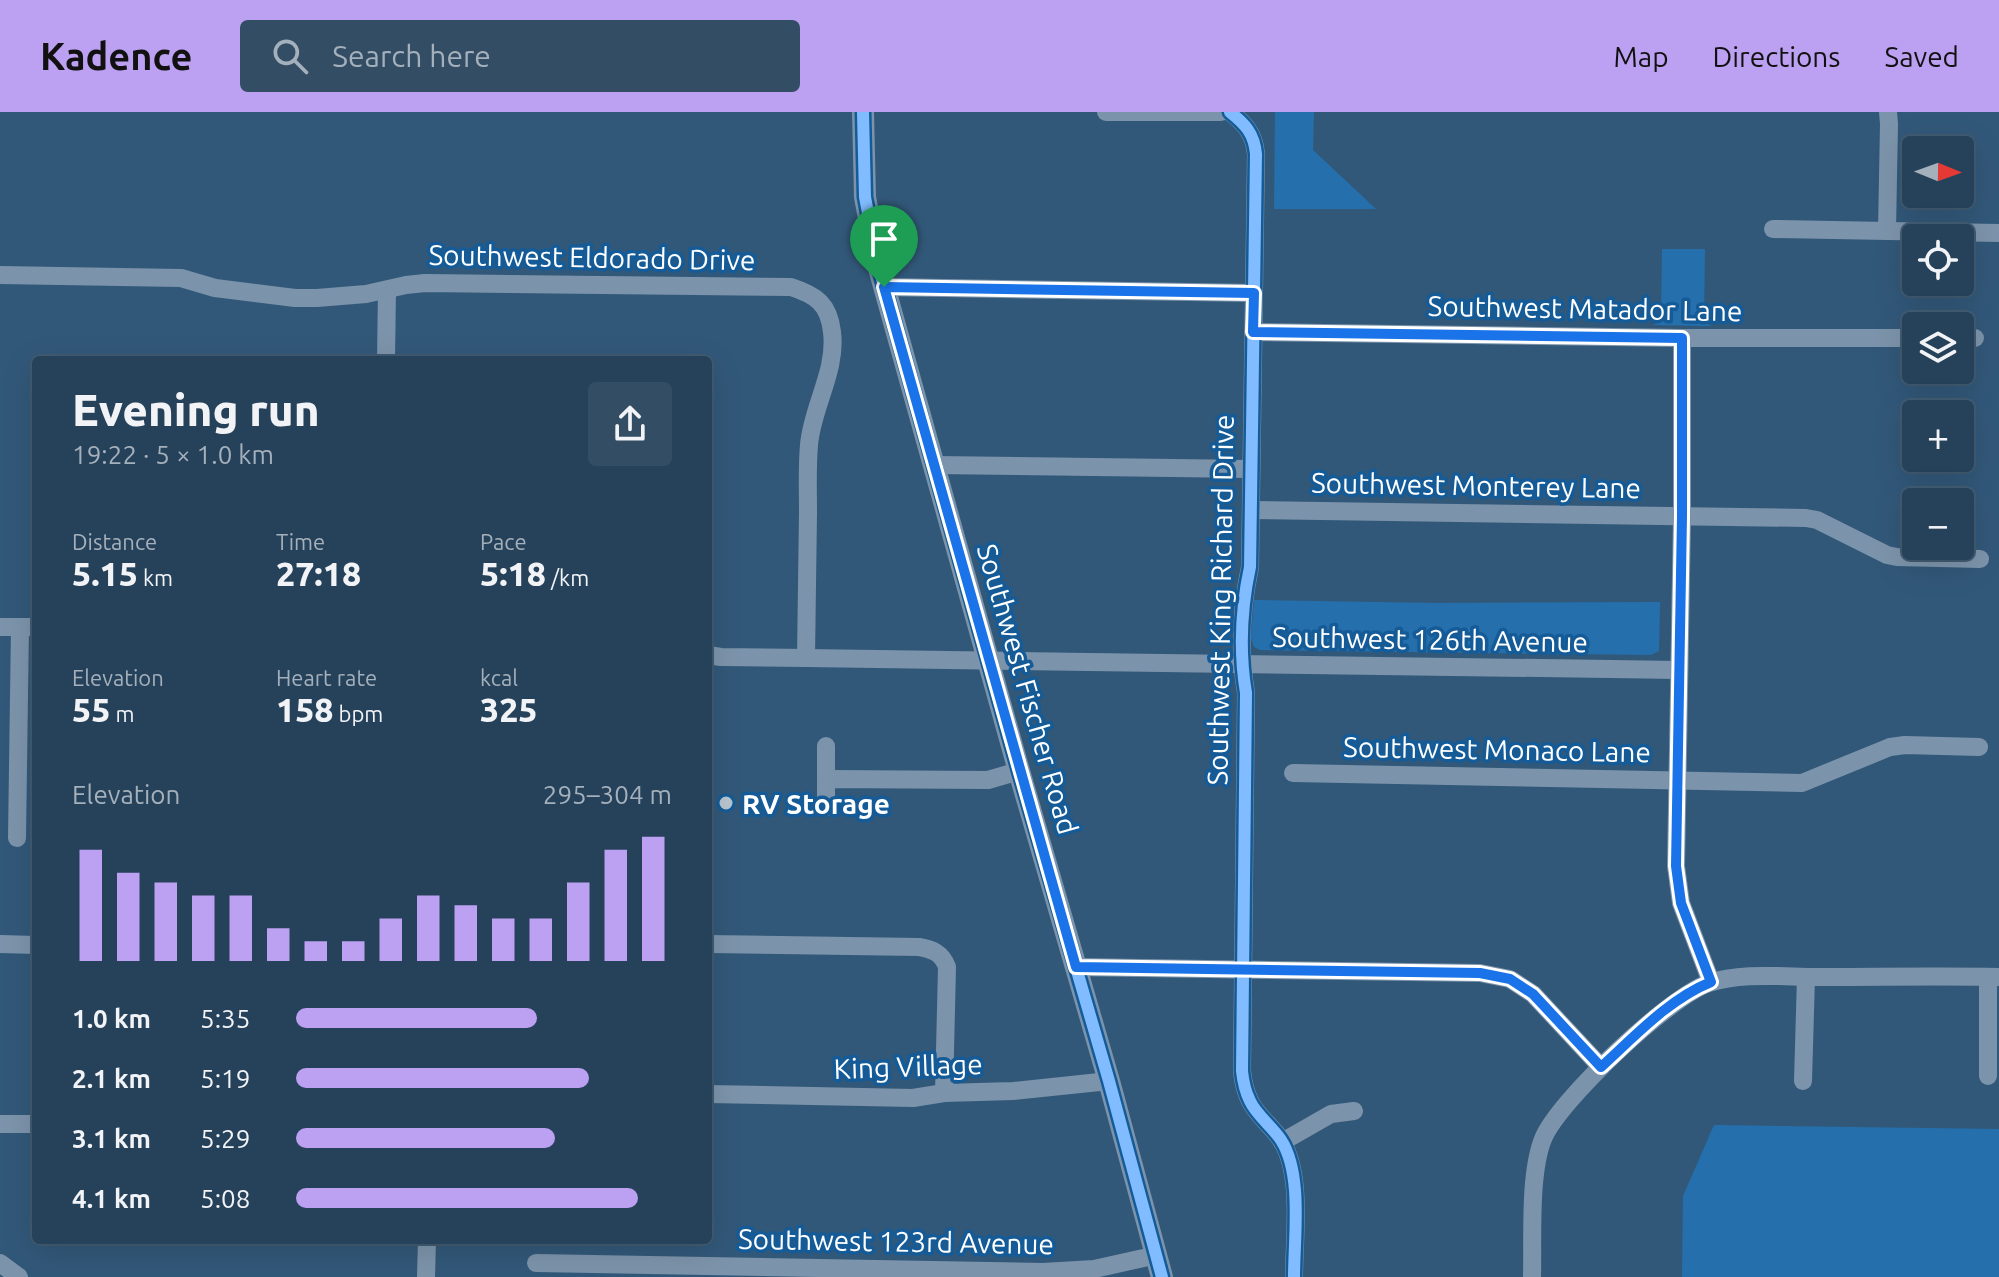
<!DOCTYPE html>
<meta charset="utf-8">
<style>
:root{--surface:#26425b;--page:#324d64;--text:#f1f3f6;--muted:#a4b0bb;--line:#425b71;--accent:#bca0f2}
body{margin:0;font-family:Ubuntu,sans-serif;background:var(--page);color:var(--text);height:100vh;display:flex;flex-direction:column;font-size:30px;white-space:nowrap}
*{box-sizing:border-box;margin:0}
p{font-size:26px;color:var(--muted)}
.icon{flex:none;width:44px;height:44px;fill:none;stroke:currentColor;stroke-width:2;stroke-linecap:round;stroke-linejoin:round}
.map{position:relative;flex:1;overflow:hidden}
.details{position:absolute;left:32px;top:244px;width:680px;height:888px;display:flex;flex-direction:column;background:var(--surface);border-radius:8px;box-shadow:0 8px 32px #0002,0 0 0 2px var(--line)}
.details>*{flex:none}
.needle{width:52px;rotate:91deg}
.controls{position:absolute;left:1902px;top:24px;display:grid;gap:16px}
.controls a{display:grid;place-items:center;width:72px;height:72px;border-radius:8px;background:var(--surface);box-shadow:0 8px 32px #0002,0 0 0 2px var(--line);font-size:40px}
.pin{position:absolute;display:grid;place-items:center;width:68px;height:68px;color:#fff;margin:-82px -34px;border-radius:50% 50% 50% 0;rotate:-45deg;box-shadow:0 0 8px #0007}
.pin .icon{rotate:45deg}
.round{display:grid;place-items:center;flex:none;width:84px;height:84px;border-radius:8px;background:var(--page)}
.head{display:flex;align-items:center;justify-content:space-between;height:136px;padding:0 40px}
h1{font-size:44px;font-weight:800;line-height:60px}
.metrics{display:grid;grid-template-columns:repeat(3,1fr);gap:12px;height:136px;padding:8px 40px}
.metrics div{display:grid;align-content:center}
.metrics b{font-size:34px;font-weight:800}
.metrics small{font-size:22px;font-weight:400}
.metrics p{font-size:22px}
.chart{height:224px;padding:16px 40px}
.chart p{display:flex;justify-content:space-between}
.chart svg{width:100%;height:144px;margin-top:8px;stroke:var(--accent);stroke-width:6}
ul{padding:0 40px;list-style:none;font-size:26px}
li{display:grid;grid-template-columns:128px 96px 1fr;align-items:center;height:60px}
li i{height:20px;border-radius:10px;background:var(--accent)}
header{display:flex;align-items:center;gap:48px;box-sizing:border-box;height:112px;padding:0 40px;background:var(--accent);color:#111}
header strong{font-size:38px}
nav{display:flex;gap:44px;margin-inline-start:auto;font-size:28px}
.search{width:560px;height:72px;background:var(--page);display:flex;align-items:center;gap:20px;box-sizing:border-box;padding:0 28px;border-radius:8px;color:var(--muted);font-size:30px}
.map>svg:first-child{display:block}
.green{fill:#2570ac}
.lines{fill:none;stroke-linecap:round;stroke-linejoin:round}
.minor{stroke:#7c94ab;stroke-width:18}
.tertiary{stroke:#7c94ab;stroke-width:22}
.cycleway-casing{stroke:#145b97;stroke-width:17}
.cycleway{stroke:#80bcff;stroke-width:12}
.route-casing{stroke:#fff;stroke-width:16}
.route{stroke:#1a73e8;stroke-width:10}
.poi-dot{fill:#b7c5d0;stroke:#145b97;stroke-width:3}
.labels{text-anchor:middle;dominant-baseline:central;stroke-width:7;stroke-linejoin:round;paint-order:stroke}
.street-label{font-size:28px;fill:#fff;stroke:#145b97}
.poi-label{font-size:28px;font-weight:bold;fill:#fff;stroke:#145b97;text-anchor:start}
</style>
<header>
<strong>Kadence</strong>
<div class="search"><svg class="icon" aria-label="search" viewBox="0 0 24 24"><circle cx="10" cy="10" r="6"/><path d="M15 15l6 6"/></svg>Search here</div>
<nav><a>Map</a><a>Directions</a><a>Saved</a></nav>
</header>
<div class="map">
<svg width="1999" height="1165" viewBox="0 0 1999 1165">
<rect width="100%" height="100%" fill="#325879"/>
<g class="green">
<path d="M 1275,0 L 1314,0 L 1313,38 L 1376,97 L 1274,97 Z"/>
<path d="M 1662,137 L 1705,137 L 1704,208 L 1706,211 L 1712,214 L 1653,213 L 1659,210 L 1661,205 Z"/>
<path d="M 1254,488 L 1438,491 L 1660,490 L 1659,539 L 1651,543 L 1260,538 L 1254,535 L 1251,526 Z"/>
<path d="M 1714,1013 L 1999,1017 L 1999,1165 L 1682,1165 L 1683,1084 Z"/>
</g>
<g class="lines">
<g class="minor">
<path d="M 1106,0 L 1221,0"/>
<path d="M 1230,0 C 1245,12 1254,21 1256,42 L 1250,455 C 1241,497 1239,539 1246,581 L 1242,959 C 1243,969 1245,979 1250,989 C 1257,1004 1272,1014 1281,1028 C 1303,1062 1294,1126 1294,1165"/>
<path d="M 1773,117 L 1999,121"/>
<path d="M 1887,119 L 1889,12 L 1888,0"/>
<path d="M 0,163 L 181,166 L 215,176 L 295,186 L 317,186 L 366,182 L 406,173 L 425,171 L 791,175 C 816,183 829,192 832,220 C 837,259 812,295 809,333 C 807,355 808,378 808,400 C 807,449 807,498 806,546"/>
<path d="M 884,175 L 1254,181"/>
<path d="M 1253,220 L 1682,226 L 1916,226"/>
<path d="M 1682,226 L 1682,404 L 1676,754 L 1681,791 L 1711,870"/>
<path d="M 1960,226 L 1975,226"/>
<path d="M 386,248 L 387,178"/>
<path d="M 934,353 L 1251,357"/>
<path d="M 1251,398 L 1806,406 L 1817,408 L 1887,443 L 1897,445 L 1980,447"/>
<path d="M 0,515 L 36,515"/>
<path d="M 708,543 L 721,545 L 806,546 L 1679,558"/>
<path d="M 1293,661 L 1802,671 L 1890,635 L 1905,633 L 1979,635"/>
<path d="M 826,667 L 826,634"/>
<path d="M 826,695 L 826,667 L 988,668 L 1019,659"/>
<path d="M 17,726 L 20,515"/>
<path d="M 0,832 L 36,833"/>
<path d="M 708,832 L 919,835 C 932,837 942,841 947,855 L 944,981"/>
<path d="M 1076,855 L 1480,861 L 1510,867 L 1533,882 L 1601,955"/>
<path d="M 1988,964 L 1988,865"/>
<path d="M 1803,969 L 1806,865"/>
<path d="M 708,982 L 913,986 L 944,981 L 1013,979 L 1109,969"/>
<path d="M 0,1012 L 36,1012"/>
<path d="M 1282,1030 L 1331,1002 L 1354,999"/>
<path d="M 0,1151 L 19,1165"/>
<path d="M 536,1151 L 1043,1160 L 1094,1157 L 1157,1143"/>
<path d="M 426,1165 L 427,1128"/>
<path d="M 1532,1165 C 1533,1126 1529,1062 1543,1027 C 1558,989 1670,884 1709,871 C 1741,860 1784,865 1817,865 C 1878,865 1938,864 1999,865"/>
</g>
<path class="tertiary" d="M 863,0 L 865,85 L 877,149 L 1019,659 L 1109,969 L 1162,1165"/>
<g class="cycleway-casing">
<g id="cycleway">
<path d="M 863,0 L 865,85 L 877,149 L 1019,659 L 1109,969 L 1162,1165"/>
<path d="M 1230,0 C 1245,12 1254,21 1256,42 L 1250,455 C 1241,497 1239,539 1246,581 L 1242,959 C 1243,969 1245,979 1250,989 C 1257,1004 1272,1014 1281,1028 C 1303,1062 1294,1126 1294,1165"/>
</g>
</g>
<use href="#cycleway" class="cycleway"/>
</g>
<g class="lines">
<g class="route-casing">
<path id="route" d="M 884,175 L 1254,181 L 1253,220 L 1682,226 L 1682,404 L 1676,754 L 1681,791 L 1711,870 C 1669,887 1634,925 1601,955 L 1533,882 L 1510,867 L 1480,861 L 1076,855 Z"/>
</g>
<use href="#route" class="route"/>
</g>
<circle class="poi-dot" cx="726" cy="691" r="8"/>
<g class="labels">
<g class="street-label">
<text transform="translate(592 145) rotate(1)">Southwest Eldorado Drive</text>
<text transform="translate(1585 196) rotate(1)">Southwest Matador Lane</text>
<text transform="translate(1476 373) rotate(1)">Southwest Monterey Lane</text>
<text transform="translate(1220 488) rotate(-89)">Southwest King Richard Drive</text>
<text transform="translate(1430 527) rotate(1)">Southwest 126th Avenue</text>
<text transform="translate(1028 577) rotate(74)">Southwest Fischer Road</text>
<text transform="translate(1497 637) rotate(1)">Southwest Monaco Lane</text>
<text transform="translate(908 954) rotate(-2)">King Village</text>
<text transform="translate(896 1129) rotate(1)">Southwest 123rd Avenue</text>
</g>
<g class="poi-label">
<text x="742" y="691">RV Storage</text>
</g>
</g>
</svg>
<div class="controls">
<a><svg class="needle" viewBox="-14 -14 28 28"><path d="M0-13l5 13h-10z" fill="#e53935"/><path d="M0 13l5-13h-10z" fill="#a4b0bb"/></svg></a>
<a><svg class="icon" aria-label="locate" viewBox="0 0 24 24"><circle cx="12" cy="12" r="6"/><path d="M12 2v4M12 18v4M2 12h4M18 12h4"/></svg></a>
<a><svg class="icon" aria-label="layers" viewBox="0 0 24 24"><path d="M12 4l9 5-9 5-9-5zM3 14l9 5 9-5"/></svg></a>
<a>+</a>
<a>−</a>
</div>
<div class="pin" style="left:884px;top:175px;background:#1e9e55"><svg class="icon" aria-label="arrive" viewBox="0 0 24 24"><path d="M6 21V4h12l-3 4 3 4H6"/></svg></div>
<section class="details">
<div class="head"><div><h1>Evening run</h1><p>19:22 · 5 × 1.0 km</p></div><a class="round"><svg class="icon" aria-label="share" viewBox="0 0 24 24"><path d="M12 15V3M7 8l5-5 5 5M5 13v7h14v-7"/></svg></a></div>
<div class="metrics">
<div><p>Distance</p><b>5.15<small> km</small></b></div>
<div><p>Time</p><b>27:18</b></div>
<div><p>Pace</p><b>5:18<small> /km</small></b></div>
</div>
<div class="metrics">
<div><p>Elevation</p><b>55<small> m</small></b></div>
<div><p>Heart rate</p><b>158<small> bpm</small></b></div>
<div><p>kcal</p><b>325</b></div>
</div>
<div class="chart"><p><span>Elevation</span>295–304 m</p>
<svg viewBox="0 0 160 44" preserveAspectRatio="none"><path d="M5 44V10M15 44V17M25 44V20M35 44V24M45 44V24M55 44V34M65 44V38M75 44V38M85 44V31M95 44V24M105 44V27M115 44V31M125 44V31M135 44V20M145 44V10M155 44V6"/></svg>
</div>
<ul>
<li><b>1.0 km</b>5:35<i style="width:64%"></i></li>
<li><b>2.1 km</b>5:19<i style="width:78%"></i></li>
<li><b>3.1 km</b>5:29<i style="width:69%"></i></li>
<li><b>4.1 km</b>5:08<i style="width:91%"></i></li>
</ul>
</section>
</div>
